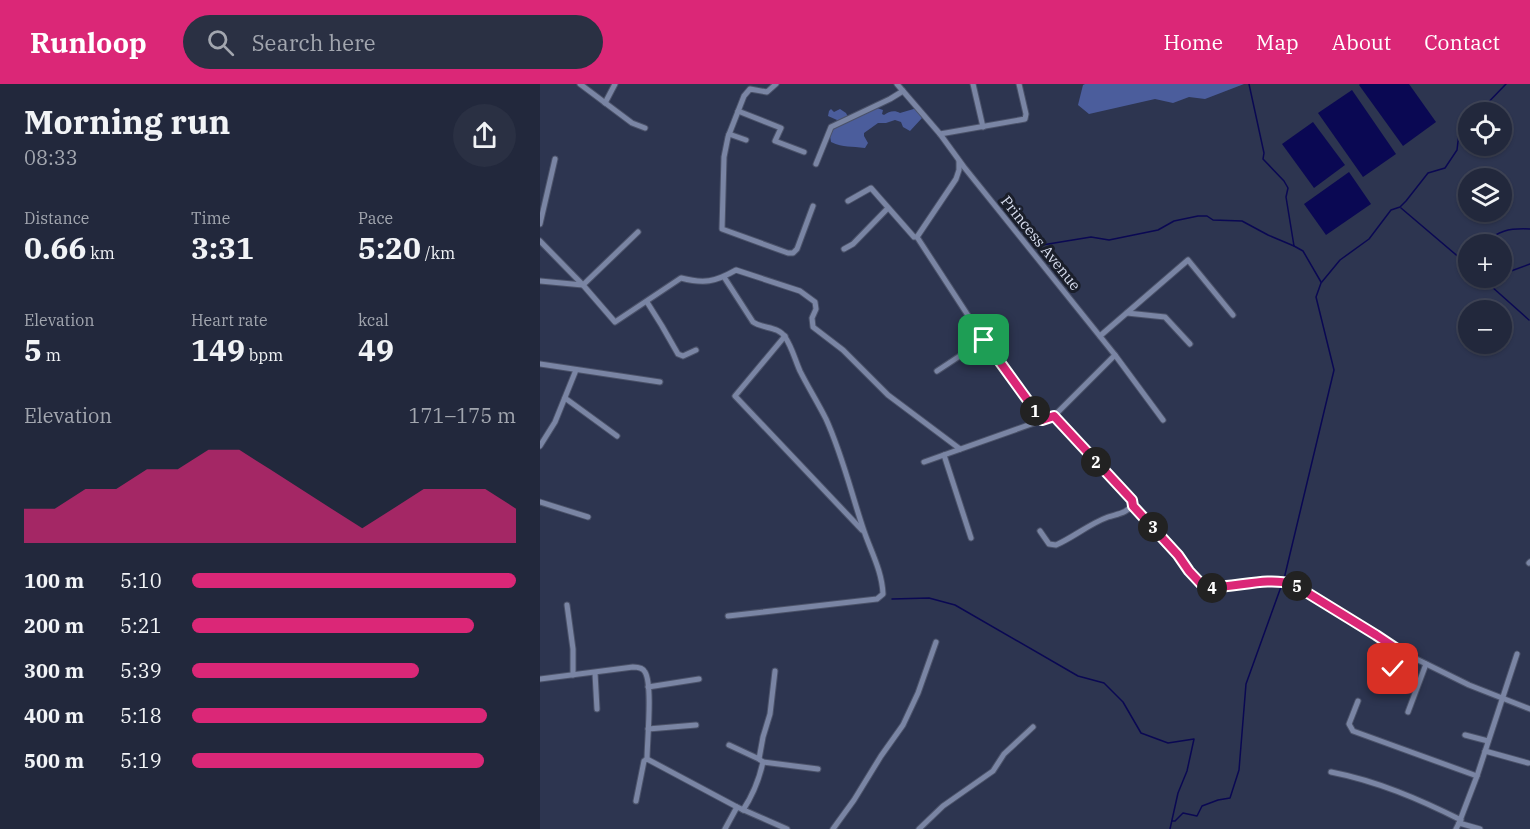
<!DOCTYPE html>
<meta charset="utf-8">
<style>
:root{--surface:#22283c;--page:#2a3043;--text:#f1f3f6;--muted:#a2a6af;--line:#3f4456;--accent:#db2777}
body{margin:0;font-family:"IBM Plex Serif",serif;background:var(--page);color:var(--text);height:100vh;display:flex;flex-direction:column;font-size:22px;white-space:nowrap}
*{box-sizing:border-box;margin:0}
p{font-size:20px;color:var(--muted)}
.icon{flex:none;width:33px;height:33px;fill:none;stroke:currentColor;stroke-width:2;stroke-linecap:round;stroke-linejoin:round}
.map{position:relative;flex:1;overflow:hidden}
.drawer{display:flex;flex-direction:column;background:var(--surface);width:540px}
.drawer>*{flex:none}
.fabs{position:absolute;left:918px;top:18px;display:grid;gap:12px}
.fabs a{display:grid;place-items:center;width:54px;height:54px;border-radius:50%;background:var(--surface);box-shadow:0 2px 4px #0004,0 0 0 2px var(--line);font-size:30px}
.pin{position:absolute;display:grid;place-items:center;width:51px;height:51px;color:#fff;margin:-26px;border-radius:12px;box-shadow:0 3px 9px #0006}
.km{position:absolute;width:30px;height:30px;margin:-15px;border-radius:50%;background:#222;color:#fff;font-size:16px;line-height:30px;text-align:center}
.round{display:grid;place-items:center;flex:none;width:63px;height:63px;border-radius:32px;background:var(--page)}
.head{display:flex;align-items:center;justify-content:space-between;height:102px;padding:0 24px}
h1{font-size:33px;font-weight:700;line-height:45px}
.figures{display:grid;grid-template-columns:repeat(3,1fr);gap:9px;height:102px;padding:6px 24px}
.figures div{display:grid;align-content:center}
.figures b{font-size:30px;font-weight:700}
.figures small{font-size:16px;font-weight:400}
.figures p{font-size:16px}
.chart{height:168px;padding:12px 24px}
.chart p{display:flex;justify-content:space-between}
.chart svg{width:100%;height:108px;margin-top:6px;fill:var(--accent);opacity:.7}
ul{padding:0 24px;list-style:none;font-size:20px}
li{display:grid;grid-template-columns:96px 72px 1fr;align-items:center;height:45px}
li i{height:15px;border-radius:8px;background:var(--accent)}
header{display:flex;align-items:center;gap:36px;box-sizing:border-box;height:84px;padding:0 30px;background:var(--accent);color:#fff}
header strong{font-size:28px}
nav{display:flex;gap:33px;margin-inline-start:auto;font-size:21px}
.search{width:420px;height:54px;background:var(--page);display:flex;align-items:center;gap:15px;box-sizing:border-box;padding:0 21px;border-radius:33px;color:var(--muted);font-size:22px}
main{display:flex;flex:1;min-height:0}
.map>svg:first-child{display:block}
.green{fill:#4b5d9c}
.water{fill:#0a0853}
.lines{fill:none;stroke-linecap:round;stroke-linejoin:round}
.stream{stroke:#0a0853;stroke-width:1.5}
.minor-casing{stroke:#4b5269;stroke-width:7}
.minor{stroke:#7a85a4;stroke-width:5}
.route-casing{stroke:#fff;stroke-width:12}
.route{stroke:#db2777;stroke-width:8}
.labels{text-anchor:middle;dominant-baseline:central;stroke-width:6;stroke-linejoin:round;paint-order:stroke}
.street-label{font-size:15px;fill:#d7ddee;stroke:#1a1e2a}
</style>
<header>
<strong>Runloop</strong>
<div class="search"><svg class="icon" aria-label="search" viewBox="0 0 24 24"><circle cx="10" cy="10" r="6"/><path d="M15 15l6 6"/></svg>Search here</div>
<nav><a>Home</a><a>Map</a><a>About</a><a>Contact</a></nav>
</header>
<main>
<section class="drawer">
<div class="head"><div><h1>Morning run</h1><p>08:33</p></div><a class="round"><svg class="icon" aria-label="share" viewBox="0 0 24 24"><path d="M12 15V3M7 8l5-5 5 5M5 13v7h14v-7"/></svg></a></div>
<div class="figures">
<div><p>Distance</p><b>0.66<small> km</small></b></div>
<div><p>Time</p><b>3:31</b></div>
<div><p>Pace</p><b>5:20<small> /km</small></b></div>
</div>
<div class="figures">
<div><p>Elevation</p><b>5<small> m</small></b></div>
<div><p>Heart rate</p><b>149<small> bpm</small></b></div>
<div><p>kcal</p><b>49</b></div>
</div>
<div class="chart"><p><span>Elevation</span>171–175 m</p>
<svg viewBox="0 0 160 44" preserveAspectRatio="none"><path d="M0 44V30L10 30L20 22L30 22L40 14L50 14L60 6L70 6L80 14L90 22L100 30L110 38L120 30L130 22L140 22L150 22L160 30V44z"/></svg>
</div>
<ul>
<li><b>100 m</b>5:10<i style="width:100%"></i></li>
<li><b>200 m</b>5:21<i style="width:87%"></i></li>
<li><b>300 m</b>5:39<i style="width:70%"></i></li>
<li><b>400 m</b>5:18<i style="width:91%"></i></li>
<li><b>500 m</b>5:19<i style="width:90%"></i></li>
</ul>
</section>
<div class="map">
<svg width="990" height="745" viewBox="0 0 990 745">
<rect width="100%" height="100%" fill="#2d3550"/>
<g class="green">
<path d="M 545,0 L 704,0 L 665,15 L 649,13 L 633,19 L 615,15 L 549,30 L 538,21 L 543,1 Z"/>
<path d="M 334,23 L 343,26 L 342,30 L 344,31 C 349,27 355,26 360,29 L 377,24 L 382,34 L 370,47 L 363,43 L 361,38 L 355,36 L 346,39 L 338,39 L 324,49 L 324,52 L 328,59 L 325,64 C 311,62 304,64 291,58 L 290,52 L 297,36 L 288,32 L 289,27 L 291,25 L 294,28 L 300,25 L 306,29 L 308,33 Z"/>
</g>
<g class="water">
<path d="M 820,0 L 869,0 L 896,38 L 863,62 L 819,1 Z"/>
<path d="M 812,6 L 856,70 L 823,93 L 778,29 Z"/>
<path d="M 773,38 L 805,81 L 774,104 L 742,60 Z"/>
<path d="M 809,88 L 831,120 L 786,151 L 764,120 Z"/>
</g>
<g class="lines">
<g class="stream">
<path d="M 709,0 L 724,69 L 723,75 L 744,97 L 748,104 L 746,113 L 754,162 L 763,167 L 781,198"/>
<path d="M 939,28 L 966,0"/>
<path d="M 861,124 L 928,181"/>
<path d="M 941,160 C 960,147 967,144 990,145"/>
<path d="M 496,162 L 551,153 L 569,156 L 618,146 L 634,137 L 658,132 L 667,132 L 673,136 L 702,137 L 728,151 L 754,162"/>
<path d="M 919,172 L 928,167"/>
<path d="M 920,172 L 928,173"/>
<path d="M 962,183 L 971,187 L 990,180"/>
<path d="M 942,194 L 989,236"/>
<path d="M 744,495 L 794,286 L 776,213 L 781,199 L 800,176 L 829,155 L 851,126 L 860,123 L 866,117 L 888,89 L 905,84 L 917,66 L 919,49 L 928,39"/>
<path d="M 352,515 L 389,514 L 415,521 L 538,592 L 564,599 L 583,618 L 601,649 L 628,659 L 654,655 L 647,687 L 638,709 L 630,745"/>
<path d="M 632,737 L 635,737 L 643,729 L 657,732 L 662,722 L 678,716 L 690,714 L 699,686 L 706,600 L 742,500"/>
</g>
<g class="minor-casing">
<g id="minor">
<path d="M 40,0 L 92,39 L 105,44"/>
<path d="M 236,0 L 227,8 L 210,5 L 204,12 L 188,53 L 184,73 L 182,145 L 248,169 L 253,169 L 257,165 L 273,122"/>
<path d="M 357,0 L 400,50 L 424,83 L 575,271 L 623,336"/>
<path d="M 433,0 L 443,43"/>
<path d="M 65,19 L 75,0"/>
<path d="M 198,27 L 241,44 L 235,57 L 264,68"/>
<path d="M 189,50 L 206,56"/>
<path d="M 400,50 L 485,35 L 486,30 L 479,0"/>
<path d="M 276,80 L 291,43 L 350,15 L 363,7"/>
<path d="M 308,117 L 331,104 L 374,153 L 377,153 L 444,256 L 502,336"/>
<path d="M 0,140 L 15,75"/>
<path d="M 377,153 L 416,95 L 419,86 L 419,77"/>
<path d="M 0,157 L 43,201 L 75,238 L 141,194 C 164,200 175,198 196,186 L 260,207 L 275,218 L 276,225 L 272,234 L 273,243 L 303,266 L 348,311 L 420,365"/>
<path d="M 304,165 L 313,160 L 348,124"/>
<path d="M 184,193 L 213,238 C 223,245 238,242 245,253 C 252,263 255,276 260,287 C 268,303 278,319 286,335 C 302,370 311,408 323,444 C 330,466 342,486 343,510 L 337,515 L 188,532"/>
<path d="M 0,197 L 43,201 L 98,148"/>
<path d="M 107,218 L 122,242 L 138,270 L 143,272 L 156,266"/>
<path d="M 587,229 L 625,233 L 650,260"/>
<path d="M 245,252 L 195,312 L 322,446"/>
<path d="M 560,252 L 648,176 L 693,231"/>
<path d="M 0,280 L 120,298"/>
<path d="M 397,287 L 444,256"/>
<path d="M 25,314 L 77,352"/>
<path d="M 0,362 L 15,338 L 36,286"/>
<path d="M 404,371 L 431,454"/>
<path d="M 384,378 L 514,332 L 575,271"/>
<path d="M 0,418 L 48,433"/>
<path d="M 593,421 L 638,471 L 649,487 L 664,503 C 694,505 724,492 753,499 L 836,551 L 860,567 L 929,601 L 990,625"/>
<path d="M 500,447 L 509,460 L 516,461 C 534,453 549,440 568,433 C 577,430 588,429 593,420 L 592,416 L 514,332"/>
<path d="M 989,479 L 990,478"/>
<path d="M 27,521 L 33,565 L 33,591"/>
<path d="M 839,583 L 849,587 L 852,586 L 860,567"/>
<path d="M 55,589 L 57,625"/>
<path d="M 0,595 L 93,583 C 98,583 103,584 105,588 C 113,601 107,658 107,675 L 197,723 L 247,745"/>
<path d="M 108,603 L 159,595"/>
<path d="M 818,617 L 809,640 L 813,647 L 937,692"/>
<path d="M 868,628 L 886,580"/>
<path d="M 108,645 L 156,641"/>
<path d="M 925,651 L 948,657"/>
<path d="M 189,661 L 219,675"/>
<path d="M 945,667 L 988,679"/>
<path d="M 223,678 L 278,685"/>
<path d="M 791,688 C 837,697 879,715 921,736"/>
<path d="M 96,717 L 104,677 L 107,675"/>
<path d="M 203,726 C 213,711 219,696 223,678 L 219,675 L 223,653 L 230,630 L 235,587"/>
<path d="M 919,739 L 937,692 L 977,570"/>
<path d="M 185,745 L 197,723"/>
<path d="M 293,745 L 314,716 L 341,672 L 363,641 L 378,609 L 396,558"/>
<path d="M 379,745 L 403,722 L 453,687 L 464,670 L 493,643"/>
<path d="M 916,745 L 919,739 L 940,745"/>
</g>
</g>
<use href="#minor" class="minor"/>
</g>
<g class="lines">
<g class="route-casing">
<path id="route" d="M 444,256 L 502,336 L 514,332 L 592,416 L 593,422 L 638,471 L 649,487 L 664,503 C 694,505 724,492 753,500 L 836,551 L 860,567 L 853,585"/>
</g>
<use href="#route" class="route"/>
</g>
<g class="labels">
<g class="street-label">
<text transform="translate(501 159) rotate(51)">Princess Avenue</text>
</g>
</g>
</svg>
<div class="fabs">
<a><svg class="icon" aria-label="locate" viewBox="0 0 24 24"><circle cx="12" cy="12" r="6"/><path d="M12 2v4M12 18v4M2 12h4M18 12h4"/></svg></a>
<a><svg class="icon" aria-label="layers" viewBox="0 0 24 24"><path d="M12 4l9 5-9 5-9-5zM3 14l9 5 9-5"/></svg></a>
<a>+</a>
<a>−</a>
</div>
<div class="pin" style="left:444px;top:256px;background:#1e9e55"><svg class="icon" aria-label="arrive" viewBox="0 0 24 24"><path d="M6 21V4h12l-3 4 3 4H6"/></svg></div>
<div class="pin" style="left:853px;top:585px;background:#d93025"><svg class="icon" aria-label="check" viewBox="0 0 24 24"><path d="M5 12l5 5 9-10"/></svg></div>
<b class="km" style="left:495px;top:327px">1</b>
<b class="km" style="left:556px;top:378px">2</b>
<b class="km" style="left:613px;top:443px">3</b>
<b class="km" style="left:672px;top:504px">4</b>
<b class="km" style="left:757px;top:502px">5</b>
</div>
</main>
